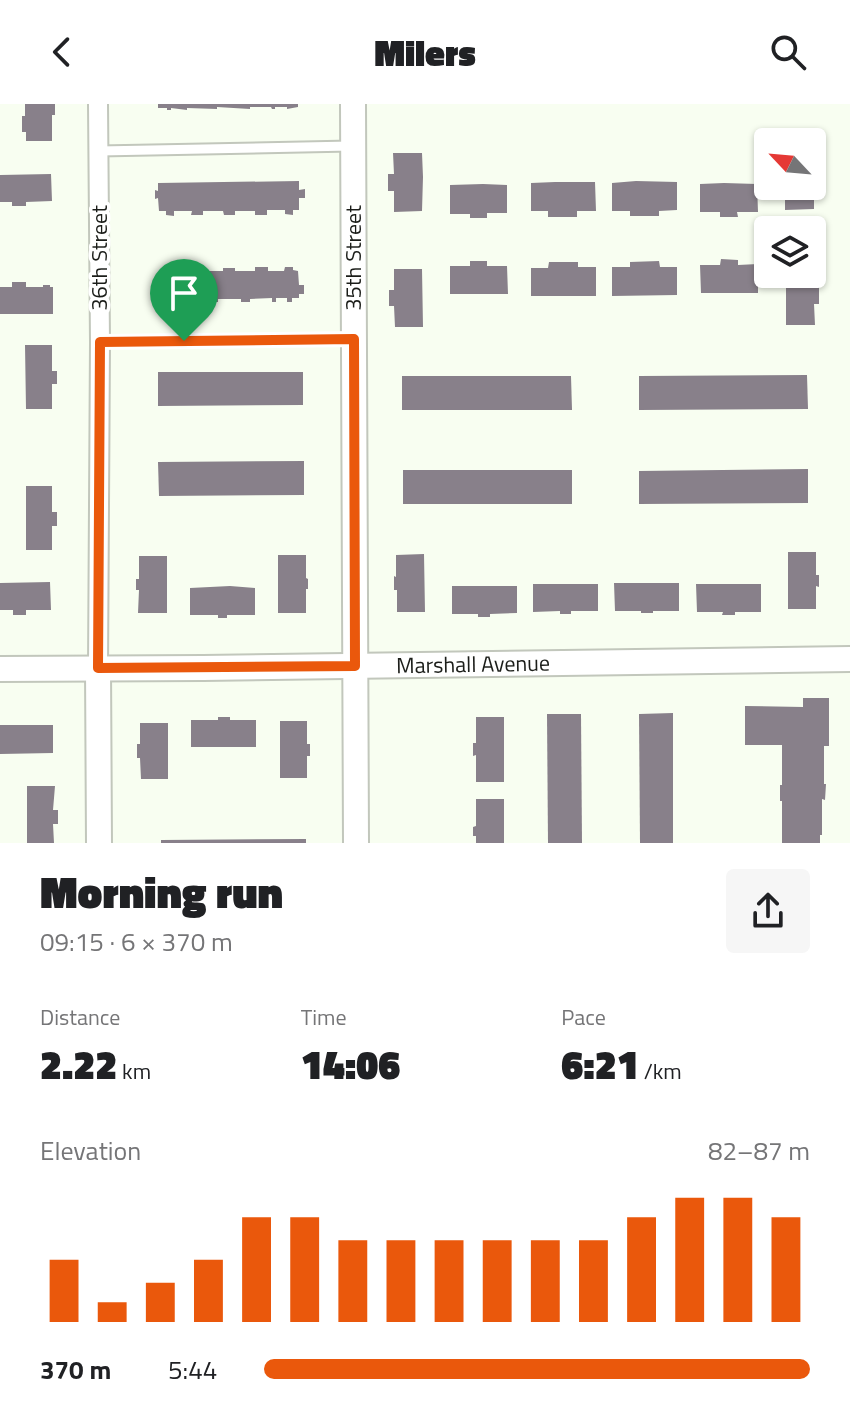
<!DOCTYPE html>
<meta charset="utf-8">
<style>
:root{--surface:#fff;--page:#f6f6f6;--text:#202124;--muted:#757577;--accent:#ea580c}
body{margin:0;font-family:"Titillium Web",sans-serif;background:var(--page);color:var(--text);height:100vh;display:flex;flex-direction:column;font-size:30px;white-space:nowrap}
*{box-sizing:border-box;margin:0}
p{font-size:26px;color:var(--muted)}
.icon{flex:none;width:44px;height:44px;fill:none;stroke:currentColor;stroke-width:2;stroke-linecap:round;stroke-linejoin:round}
.map{position:relative;height:739px;overflow:hidden}
.details{display:flex;flex-direction:column;background:var(--surface);flex:1}
.details>*{flex:none}
.needle{width:52px;rotate:296deg}
.buttons{position:absolute;left:754px;top:24px;display:grid;gap:16px}
.buttons a{display:grid;place-items:center;width:72px;height:72px;border-radius:8px;background:var(--surface);box-shadow:0 2px 6px #0004;font-size:40px}
.pin{position:absolute;display:grid;place-items:center;width:68px;height:68px;color:#fff;margin:-82px -34px;border-radius:50% 50% 50% 0;rotate:-45deg;box-shadow:0 0 8px #0007}
.pin .icon{rotate:45deg}
.round{display:grid;place-items:center;flex:none;width:84px;height:84px;border-radius:8px;background:var(--page)}
.headline{display:flex;align-items:center;justify-content:space-between;height:136px;padding:0 40px}
h1{font-size:44px;font-weight:800;line-height:60px}
.stats{display:grid;grid-template-columns:repeat(3,1fr);gap:12px;height:136px;padding:8px 40px}
.stats div{display:grid;align-content:center}
.stats b{font-size:40px;font-weight:800}
.stats small{font-size:22px;font-weight:400}
.stats p{font-size:22px}
.chart{height:224px;padding:16px 40px}
.chart p{display:flex;justify-content:space-between}
.chart svg{width:100%;height:144px;margin-top:8px;stroke:var(--accent);stroke-width:6}
ul{padding:0 40px;list-style:none;font-size:26px}
li{display:grid;grid-template-columns:128px 96px 1fr;align-items:center;height:60px}
li i{height:20px;border-radius:10px;background:var(--accent)}
header{display:flex;justify-content:space-between;align-items:center;height:104px;padding:0 40px;background:var(--surface);font-size:36px;font-weight:800}
.map>svg:first-child{display:block}
.building{fill:#88808a}
.lines{fill:none;stroke-linecap:round;stroke-linejoin:round}
.service-casing{stroke:#c2c7bc;stroke-width:13}
.minor-casing{stroke:#c2c7bc;stroke-width:22}
.tertiary-casing{stroke:#c2c7bc;stroke-width:28}
.service{stroke:#fff;stroke-width:9}
.minor{stroke:#fff;stroke-width:18}
.tertiary{stroke:#fff;stroke-width:24}
.route-casing{stroke:#fff;stroke-width:16}
.route{stroke:#ea580c;stroke-width:10}
.labels{text-anchor:middle;dominant-baseline:central;stroke-width:7;stroke-linejoin:round;paint-order:stroke}
.street-label{font-size:22px;fill:#1b1d19;stroke:#fff}
</style>
<header><svg class="icon" aria-label="back" viewBox="0 0 24 24"><path d="M15 5l-7 7 7 7"/></svg>Milers<svg class="icon" aria-label="search" viewBox="0 0 24 24"><circle cx="10" cy="10" r="6"/><path d="M15 15l6 6"/></svg></header>
<div class="map">
<svg width="850" height="739" viewBox="0 0 850 739">
<rect width="100%" height="100%" fill="#f8fef1"/>
<g class="building">
<path d="M 25,0 L 55,0 L 55,11 L 52,11 L 52,37 L 26,37 L 26,28 L 22,28 L 22,12 L 25,12 Z"/>
<path d="M 158,0 L 298,0 L 298,3 L 287,5 L 287,3 L 275,3 L 275,5 L 272,5 L 271,3 L 250,3 L 250,5 L 217,3 L 217,5 L 187,4 L 187,6 L 171,4 L 171,6 L 167,6 L 167,4 L 158,4 Z"/>
<path d="M 393,49 L 422,49 L 423,73 L 422,107 L 394,108 L 394,87 L 388,87 L 388,70 L 394,70 Z"/>
<path d="M 812,68 L 818,68 L 819,84 L 814,84 L 814,105 L 785,106 L 785,82 L 812,82 Z"/>
<path d="M 51,70 L 52,97 L 26,98 L 26,102 L 12,102 L 12,98 L 0,98 L 0,71 Z"/>
<path d="M 299,77 L 299,86 L 305,85 L 305,94 L 299,94 L 299,106 L 293,106 L 293,111 L 285,110 L 285,106 L 267,106 L 267,111 L 255,111 L 255,107 L 235,107 L 235,111 L 224,111 L 223,107 L 203,107 L 203,111 L 191,111 L 192,107 L 174,107 L 174,112 L 166,111 L 166,107 L 159,107 L 158,94 L 155,95 L 155,86 L 158,87 L 158,79 Z"/>
<path d="M 636,77 L 677,78 L 677,106 L 659,107 L 659,112 L 630,112 L 630,107 L 612,107 L 612,79 Z"/>
<path d="M 555,78 L 595,78 L 596,107 L 577,107 L 577,113 L 548,113 L 548,107 L 531,107 L 531,79 Z"/>
<path d="M 724,79 L 757,80 L 758,108 L 737,108 L 738,113 L 720,113 L 720,108 L 700,108 L 700,80 Z"/>
<path d="M 483,80 L 507,81 L 507,109 L 487,109 L 487,114 L 470,114 L 470,110 L 450,110 L 450,81 Z"/>
<path d="M 721,155 L 738,156 L 738,161 L 758,160 L 758,189 L 701,189 L 700,161 L 720,161 Z"/>
<path d="M 470,157 L 487,157 L 487,162 L 507,162 L 508,190 L 450,190 L 450,162 L 470,162 Z"/>
<path d="M 659,157 L 660,163 L 677,163 L 677,191 L 612,192 L 612,163 L 630,163 L 630,158 Z"/>
<path d="M 549,158 L 578,158 L 578,163 L 596,163 L 596,192 L 531,192 L 531,164 L 548,164 Z"/>
<path d="M 255,163 L 268,163 L 268,167 L 284,167 L 285,163 L 293,163 L 293,166 L 298,167 L 299,181 L 304,181 L 304,190 L 299,190 L 299,194 L 292,194 L 292,198 L 287,198 L 287,194 L 276,194 L 276,198 L 272,198 L 272,194 L 250,195 L 250,198 L 241,198 L 241,195 L 218,195 L 218,198 L 209,198 L 209,195 L 188,195 L 188,199 L 183,198 L 183,195 L 172,195 L 172,198 L 168,198 L 168,195 L 159,195 L 159,191 L 154,191 L 154,182 L 159,182 L 159,167 L 166,167 L 166,164 L 175,164 L 175,167 L 191,167 L 191,164 L 204,164 L 204,167 L 223,167 L 223,164 L 235,164 L 235,167 L 255,167 Z"/>
<path d="M 394,165 L 422,165 L 423,223 L 395,223 L 394,202 L 389,202 L 389,186 L 394,186 Z"/>
<path d="M 786,170 L 814,170 L 814,183 L 819,183 L 819,200 L 814,200 L 815,221 L 786,221 Z"/>
<path d="M 12,178 L 26,178 L 26,183 L 43,183 L 43,181 L 50,181 L 50,183 L 53,183 L 53,210 L 0,210 L 0,183 L 12,183 Z"/>
<path d="M 25,241 L 52,241 L 52,267 L 57,267 L 57,280 L 52,280 L 52,305 L 26,305 Z"/>
<path d="M 158,268 L 303,268 L 303,301 L 158,302 Z"/>
<path d="M 807,271 L 808,305 L 639,306 L 639,272 Z"/>
<path d="M 402,272 L 571,272 L 572,306 L 402,306 Z"/>
<path d="M 304,357 L 304,391 L 159,392 L 158,358 Z"/>
<path d="M 808,365 L 808,399 L 639,400 L 639,367 Z"/>
<rect x="403" y="366" width="169" height="34"/>
<path d="M 26,382 L 52,382 L 52,408 L 57,408 L 57,422 L 52,422 L 52,446 L 26,446 Z"/>
<path d="M 788,448 L 816,448 L 816,471 L 819,471 L 819,483 L 816,482 L 816,505 L 788,505 Z"/>
<path d="M 424,450 L 425,508 L 397,508 L 397,486 L 394,486 L 394,472 L 396,473 L 396,451 Z"/>
<path d="M 278,451 L 306,451 L 306,474 L 308,475 L 308,485 L 306,485 L 306,509 L 278,509 Z"/>
<path d="M 139,452 L 167,452 L 167,509 L 138,509 L 139,486 L 136,486 L 136,475 L 139,475 Z"/>
<path d="M 50,478 L 51,506 L 26,506 L 26,511 L 13,511 L 13,506 L 0,506 L 0,479 Z"/>
<path d="M 614,479 L 679,479 L 679,507 L 653,507 L 653,509 L 641,509 L 641,507 L 615,507 Z"/>
<path d="M 533,480 L 598,480 L 598,507 L 571,507 L 571,510 L 560,510 L 560,507 L 533,508 Z"/>
<path d="M 696,480 L 761,480 L 761,508 L 735,508 L 735,511 L 722,511 L 723,508 L 697,508 Z"/>
<path d="M 230,482 L 255,484 L 255,511 L 227,511 L 227,514 L 218,514 L 218,511 L 190,511 L 190,484 Z"/>
<path d="M 452,482 L 517,482 L 517,509 L 490,510 L 490,513 L 478,513 L 478,510 L 452,510 Z"/>
<path d="M 803,594 L 829,594 L 829,642 L 824,642 L 824,680 L 826,680 L 825,696 L 822,695 L 822,731 L 820,731 L 820,739 L 782,739 L 782,697 L 780,697 L 780,681 L 782,681 L 782,641 L 745,641 L 745,602 L 803,603 Z"/>
<path d="M 673,609 L 673,739 L 640,739 L 639,610 Z"/>
<path d="M 547,610 L 581,610 L 582,739 L 548,739 Z"/>
<path d="M 218,613 L 230,613 L 230,616 L 256,616 L 256,643 L 191,643 L 191,616 L 218,616 Z"/>
<path d="M 476,613 L 504,613 L 504,678 L 476,678 L 476,651 L 473,652 L 473,639 L 476,639 Z"/>
<path d="M 280,617 L 307,617 L 307,640 L 310,640 L 310,652 L 307,652 L 307,674 L 280,674 Z"/>
<path d="M 140,619 L 168,619 L 168,675 L 141,675 L 140,654 L 137,654 L 137,640 L 140,640 Z"/>
<path d="M 0,621 L 53,621 L 53,649 L 0,650 Z"/>
<path d="M 27,682 L 55,682 L 53,706 L 58,706 L 58,720 L 53,720 L 54,739 L 27,739 Z"/>
<path d="M 476,695 L 504,695 L 504,739 L 476,739 L 476,732 L 473,732 L 473,723 L 476,722 Z"/>
<path d="M 306,735 L 306,739 L 161,739 L 161,736 Z"/>
</g>
<g class="lines">
<g class="service-casing">
<g id="service">
<path d="M 99,47 L 351,42"/>
<path d="M 100,238 L 352,235"/>
</g>
</g>
<g class="minor-casing">
<path id="minor" d="M 98,564 L 100,238 L 98,0"/>
</g>
<g class="tertiary-casing">
<g id="tertiary">
<path d="M 353,0 L 356,739"/>
<path d="M 98,564 L 99,739"/>
<path d="M 0,565 L 203,564 L 850,555"/>
</g>
</g>
<use href="#service" class="service"/>
<use href="#minor" class="minor"/>
<use href="#tertiary" class="tertiary"/>
</g>
<g class="lines">
<g class="route-casing">
<path id="route" d="M 354,235 L 355,562 L 98,564 L 100,238 Z"/>
</g>
<use href="#route" class="route"/>
</g>
<g class="labels">
<g class="street-label">
<text transform="translate(99 154) rotate(-90)">36th Street</text>
<text transform="translate(353 154) rotate(-90)">35th Street</text>
<text transform="translate(473 560) rotate(-1)">Marshall Avenue</text>
</g>
</g>
</svg>
<div class="buttons">
<a><svg class="needle" viewBox="-14 -14 28 28"><path d="M0-13l5 13h-10z" fill="#e53935"/><path d="M0 13l5-13h-10z" fill="#757577"/></svg></a>
<a><svg class="icon" aria-label="layers" viewBox="0 0 24 24"><path d="M12 4l9 5-9 5-9-5zM3 14l9 5 9-5"/></svg></a>
</div>
<div class="pin" style="left:184px;top:237px;background:#1e9e55"><svg class="icon" aria-label="arrive" viewBox="0 0 24 24"><path d="M6 21V4h12l-3 4 3 4H6"/></svg></div>
</div>
<section class="details">
<div class="headline"><div><h1>Morning run</h1><p>09:15 · 6 × 370 m</p></div><a class="round"><svg class="icon" aria-label="share" viewBox="0 0 24 24"><path d="M12 15V3M7 8l5-5 5 5M5 13v7h14v-7"/></svg></a></div>
<div class="stats">
<div><p>Distance</p><b>2.22<small> km</small></b></div>
<div><p>Time</p><b>14:06</b></div>
<div><p>Pace</p><b>6:21<small> /km</small></b></div>
</div>
<div class="chart"><p><span>Elevation</span>82–87 m</p>
<svg viewBox="0 0 160 44" preserveAspectRatio="none"><path d="M5 44V25M15 44V38M25 44V32M35 44V25M45 44V12M55 44V12M65 44V19M75 44V19M85 44V19M95 44V19M105 44V19M115 44V19M125 44V12M135 44V6M145 44V6M155 44V12"/></svg>
</div>
<ul>
<li><b>370 m</b>5:44<i style="width:100%"></i></li>
</ul>
</section>
